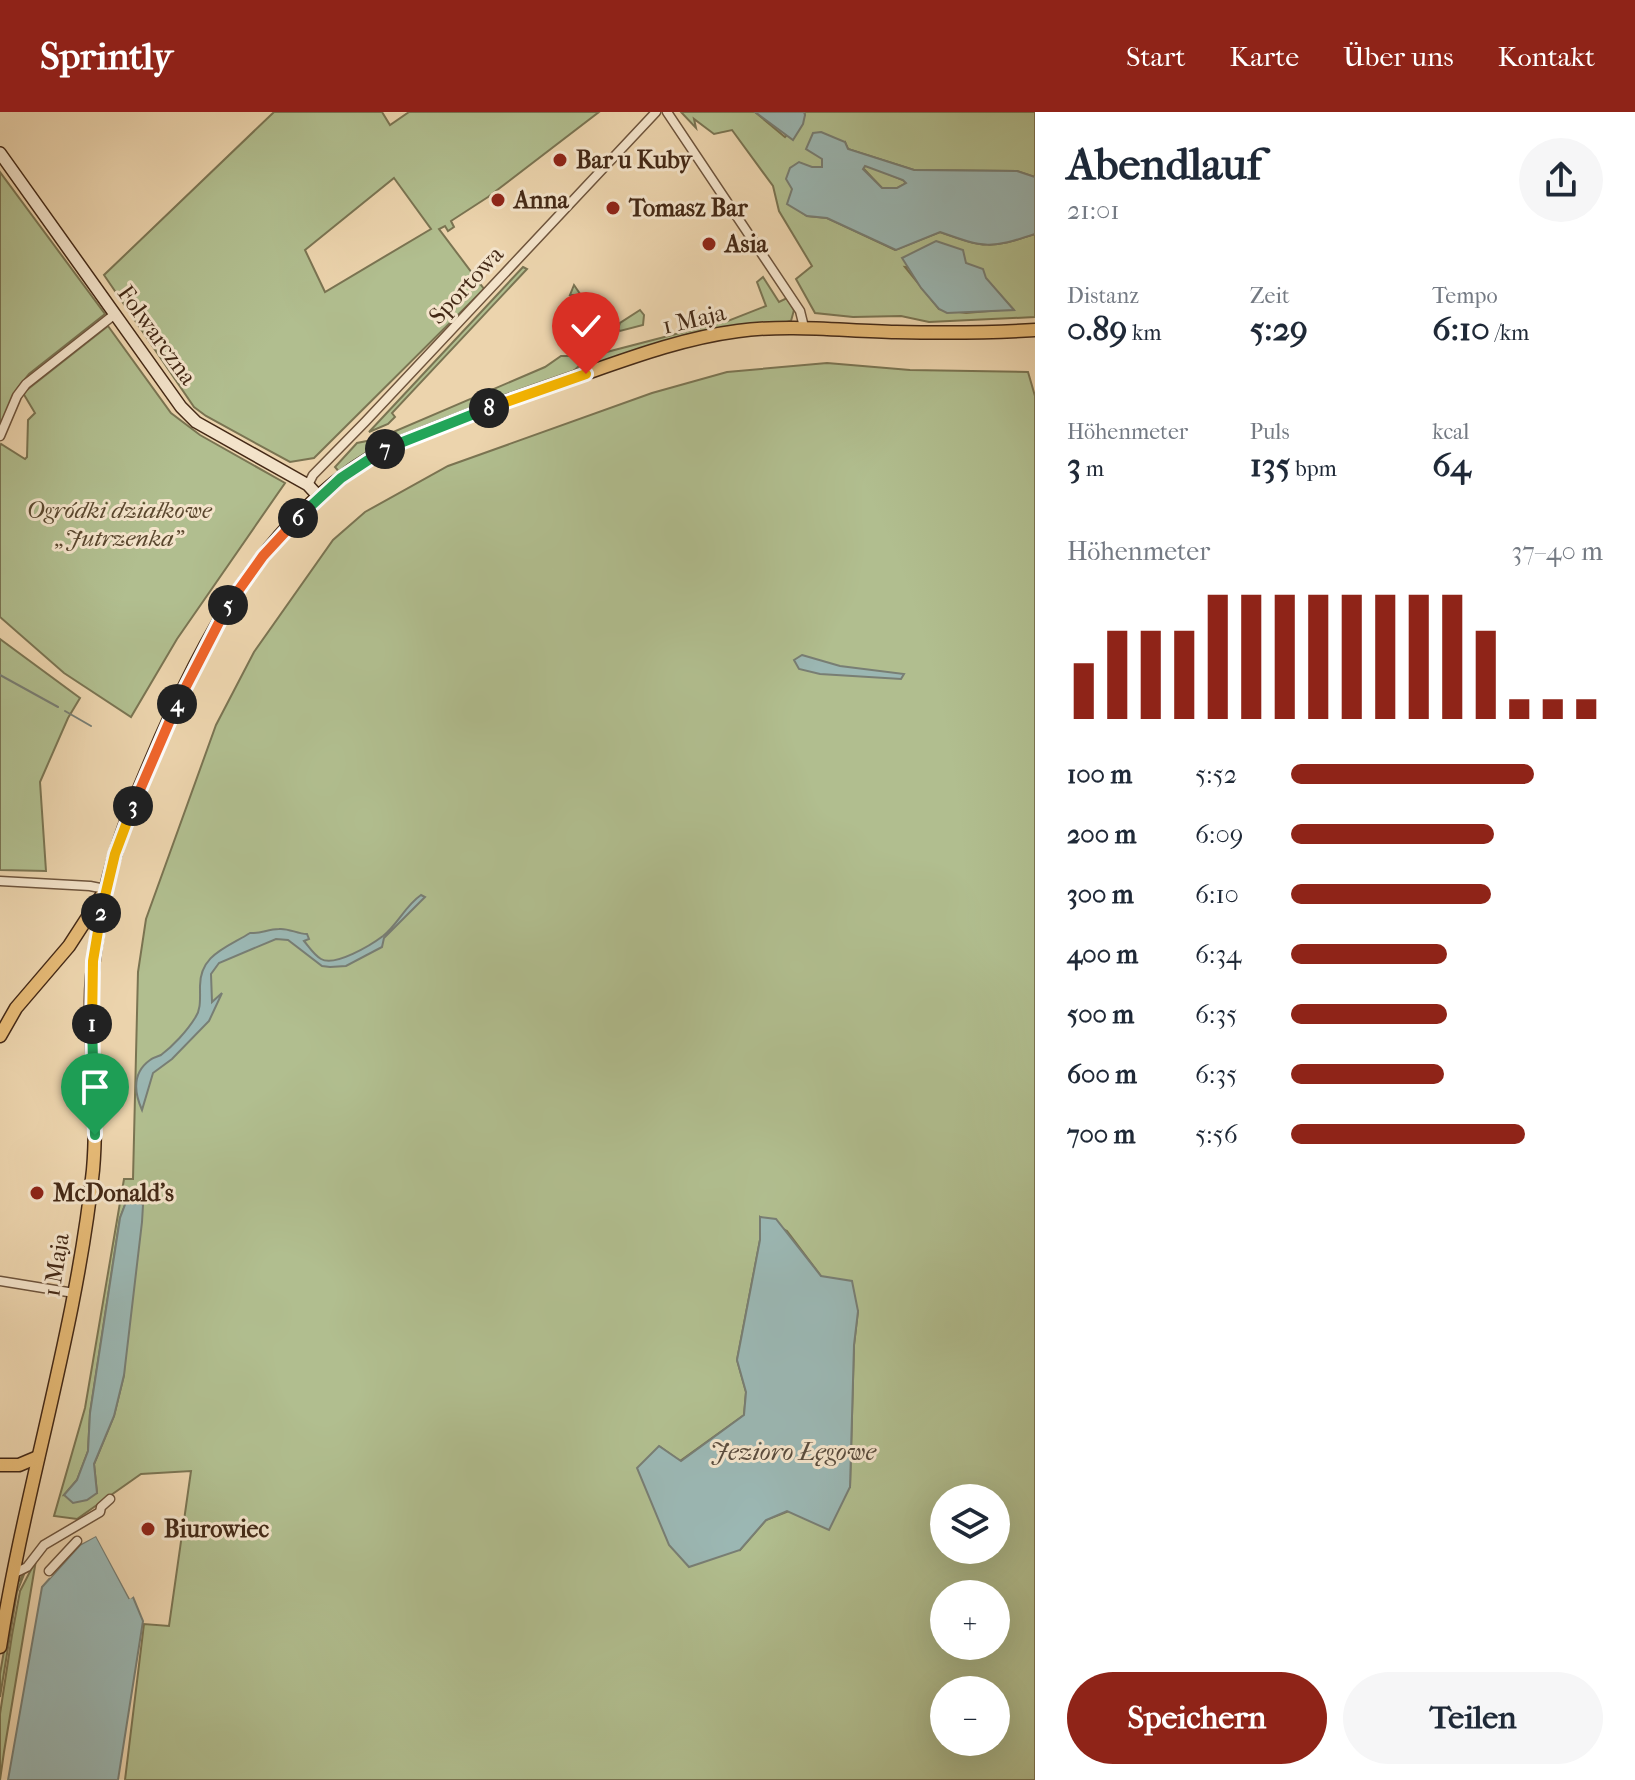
<!DOCTYPE html>
<html lang="de">
<meta charset="utf-8">
<style>
:root{--surface:#fff;--page:#f6f6f7;--text:#1f2937;--muted:#747a83;--accent:#8f2418}
body{margin:0;font-family:"IM FELL French Canon",serif;background:var(--page);color:var(--text);height:100vh;display:flex;flex-direction:column;font-size:30px;white-space:nowrap}
*{box-sizing:border-box;margin:0}
p{font-size:26px;color:var(--muted)}
.icon{flex:none;width:44px;height:44px;fill:none;stroke:currentColor;stroke-width:2;stroke-linecap:round;stroke-linejoin:round}
.map{position:relative;flex:1;overflow:hidden}
.sheet{display:flex;flex-direction:column;background:var(--surface);width:600px}
.sheet>*{flex:none}
.buttons{position:absolute;left:930px;top:1372px;display:grid;gap:16px}
.buttons a{display:grid;place-items:center;width:80px;height:80px;border-radius:50%;background:var(--surface);box-shadow:0 8px 32px #0002;font-size:40px}
.pin{position:absolute;display:grid;place-items:center;width:68px;height:68px;color:#fff;margin:-82px -34px;border-radius:50% 50% 50% 0;rotate:-45deg;box-shadow:0 0 8px #0007}
.pin .icon{rotate:45deg}
.km{position:absolute;width:40px;height:40px;margin:-20px;border-radius:50%;background:#222;color:#fff;font-size:22px;line-height:40px;text-align:center}
.round{display:grid;place-items:center;flex:none;width:84px;height:84px;border-radius:42px;background:var(--page)}
.head{display:flex;align-items:center;justify-content:space-between;height:136px;padding:0 32px}
h1{font-size:44px;font-weight:800;line-height:60px}
.stats{display:grid;grid-template-columns:repeat(3,1fr);gap:12px;height:136px;padding:8px 32px}
.stats div{display:grid;align-content:center}
.stats b{font-size:34px;font-weight:800}
.stats small{font-size:22px;font-weight:400}
.stats p{font-size:22px}
.chart{height:224px;padding:16px 32px}
.chart p{display:flex;justify-content:space-between}
.chart svg{width:100%;height:144px;margin-top:8px;stroke:var(--accent);stroke-width:6}
.action{display:flex;gap:16px;margin-top:auto;padding:16px 32px}
.action a{flex:1;height:92px;border-radius:48px;background:var(--accent);color:#fff;font-size:32px;font-weight:800;line-height:92px;text-align:center}
.action a+a{background:var(--page);color:var(--text)}
ul{padding:0 32px;list-style:none;font-size:26px}
li{display:grid;grid-template-columns:128px 96px 1fr;align-items:center;height:60px}
li i{height:20px;border-radius:10px;background:var(--accent)}
header{display:flex;align-items:center;gap:48px;box-sizing:border-box;height:112px;padding:0 40px;background:var(--accent);color:#fff}
header strong{font-size:38px}
nav{display:flex;gap:44px;margin-inline-start:auto;font-size:28px}
main{display:flex;flex:1;min-height:0}
.map>svg:first-child{display:block}
.green{fill:#b1be8f;stroke:#7a7452;stroke-width:2;fill-rule:evenodd}
.water{fill:#9bb7b3;stroke:#787e74;stroke-width:2;fill-rule:evenodd}
.pier{fill:#ecd4ad}
.lines{fill:none;stroke-linecap:round;stroke-linejoin:round}
.stream{stroke:#787e74;stroke-width:2}
.street-casing{stroke:#6e543c;stroke-width:11}
.secondary-casing{stroke:#442916;stroke-width:14}
.primary-casing{stroke:#442916;stroke-width:15}
.street{stroke:#f3e3ca;stroke-width:8}
.secondary{stroke:#f3e3ca;stroke-width:11}
.primary{stroke:#e6ba76;stroke-width:12}
.split-1-casing{stroke:#fff;stroke-width:16}
.split-2-casing{stroke:#fff;stroke-width:16}
.split-3-casing{stroke:#fff;stroke-width:16}
.split-4-casing{stroke:#fff;stroke-width:16}
.split-5-casing{stroke:#fff;stroke-width:16}
.split-6-casing{stroke:#fff;stroke-width:16}
.split-7-casing{stroke:#fff;stroke-width:16}
.split-8-casing{stroke:#fff;stroke-width:16}
.split-9-casing{stroke:#fff;stroke-width:16}
.split-1{stroke:#22a559;stroke-width:10}
.split-2{stroke:#f5b400;stroke-width:10}
.split-3{stroke:#f5b400;stroke-width:10}
.split-4{stroke:#f0652b;stroke-width:10}
.split-5{stroke:#f0652b;stroke-width:10}
.split-6{stroke:#f0652b;stroke-width:10}
.split-7{stroke:#22a559;stroke-width:10}
.split-8{stroke:#22a559;stroke-width:10}
.split-9{stroke:#f5b400;stroke-width:10}
.poi-dot{fill:#8f2418;stroke:#f3e3ca;stroke-width:3}
.labels{text-anchor:middle;dominant-baseline:central;stroke-width:6;stroke-linejoin:round;paint-order:stroke}
.poi-label{font-size:24px;font-weight:bold;fill:#442916;stroke:#f3e3ca;text-anchor:start}
.street-label{font-size:24px;fill:#442916;stroke:#f3e3ca}
.park-label{font-size:24px;font-style:italic;fill:#5a472e;stroke:#f3e3ca}
.water-label{font-size:26px;font-style:italic;fill:#5a4c3d;stroke:#f3e3ca}
</style>
<header>
<strong>Sprintly</strong>
<nav><a>Start</a><a>Karte</a><a>Über uns</a><a>Kontakt</a></nav>
</header>
<main>
<div class="map">
<svg width="1035" height="1668" viewBox="0 0 1035 1668">
<rect width="100%" height="100%" fill="#ecd4ad"/>
<filter id="stains"><feTurbulence type="fractalNoise" baseFrequency=".0025" numOctaves="4"/><feColorMatrix values="0 0 0 0 .2 0 0 0 0 .09 0 0 0 0 .02 0 0 0 .5 -.17"/></filter>
<radialGradient id="worn" r=".72"><stop offset=".6" stop-color="#630" stop-opacity="0"/><stop offset="1" stop-color="#630" stop-opacity=".3"/></radialGradient>
<g class="green">
<path d="M 274,0 L 382,0 L 390,13 L 409,0 L 599,0 L 488,85 L 451,109 L 454,115 L 448,119 L 445,114 L 439,117 L 484,177 L 314,346 L 290,350 L 206,304 L 194,295 L 104,163 ZM 394,66 L 431,117 L 325,180 L 305,138 Z"/>
<path d="M 681,0 L 755,0 L 785,25 L 805,3 L 804,0 L 1035,0 L 1035,65 L 1017,59 L 914,58 L 848,37 L 845,30 L 822,47 L 822,56 L 812,55 L 793,77 L 788,91 L 807,104 L 827,106 L 895,138 L 940,120 C 985,136 990,137 1035,122 L 1035,205 L 929,210 L 901,204 L 853,205 L 815,201 L 796,167 L 812,154 L 779,99 L 773,74 L 732,18 L 714,22 L 694,7 L 696,16 ZM 905,155 L 985,166 L 1013,197 L 966,201 L 939,197 Z"/>
<path d="M 866,53 L 903,68 L 906,71 L 897,76 L 882,76 L 863,56 Z"/>
<path d="M 0,60 L 105,202 L 29,262 L 17,277 L 0,314 Z"/>
<path d="M 523,155 L 527,157 L 392,301 L 395,305 L 388,312 L 369,320 Z"/>
<path d="M 763,165 L 779,190 L 787,186 L 794,198 L 791,209 L 593,254 L 587,251 L 586,239 L 593,229 L 599,242 L 722,210 L 721,205 L 727,204 L 728,209 L 766,194 L 757,170 Z"/>
<path d="M 574,173 L 593,201 L 586,206 L 576,194 L 579,192 L 574,183 L 570,183 Z"/>
<path d="M 640,198 L 644,203 L 643,213 L 620,219 L 618,217 L 620,211 Z"/>
<path d="M 108,214 L 171,301 L 200,323 L 285,371 L 177,527 L 131,605 L 64,561 L 0,505 L 0,334 L 1,332 L 25,347 L 27,345 L 28,308 L 35,301 L 23,281 Z"/>
<path d="M 576,235 L 579,254 L 569,263 L 340,361 L 335,355 L 357,331 L 377,327 L 545,255 L 561,244 L 569,244 Z"/>
<path d="M 827,251 L 910,258 L 1028,260 L 1035,284 L 1035,1668 L 125,1668 L 144,1512 L 169,1514 L 191,1359 L 141,1362 L 77,1407 L 54,1404 L 85,1296 L 124,1067 L 133,1067 L 138,860 L 146,807 L 216,613 L 254,540 L 333,428 L 365,400 L 448,354 L 652,281 L 727,260 ZM 129,1083 L 124,1263 L 114,1304 L 94,1352 L 97,1381 L 64,1383 L 77,1368 L 88,1339 L 90,1301 L 120,1106 ZM 760,1105 L 787,1119 L 821,1164 L 858,1199 L 854,1233 L 850,1375 L 766,1408 L 740,1438 L 659,1334 L 680,1349 L 744,1303 L 746,1280 L 737,1248 L 760,1128 ZM 944,1386 L 996,1386 L 996,1438 L 944,1438 ZM 944,1482 L 996,1482 L 996,1534 L 944,1534 ZM 944,1578 L 996,1578 L 996,1630 L 944,1630 Z"/>
<path d="M 0,527 L 80,586 L 68,606 L 40,670 L 46,759 L 0,758 Z"/>
<path d="M 36,1448 L 4,1640 L 0,1668 L 0,1602 L 12,1523 L 20,1479 Z"/>
<path d="M 25,1460 L 17,1480 L 0,1585 L 0,1562 L 15,1475 Z"/>
</g>
<g class="water">
<path d="M 755,0 L 804,0 L 805,3 L 803,12 L 793,28 Z"/>
<path d="M 821,20 L 845,30 L 848,37 L 914,58 L 1017,59 L 1035,65 L 1035,122 C 990,137 985,136 940,120 L 896,138 L 827,106 L 807,104 L 787,92 L 792,77 L 786,67 L 790,56 L 799,50 L 812,55 L 822,55 L 822,47 L 806,37 L 813,21 ZM 865,54 L 903,68 L 906,71 L 897,76 L 882,76 L 863,57 Z"/>
<path d="M 936,129 L 963,138 L 966,151 L 983,157 L 986,166 L 1014,198 L 947,201 L 939,197 L 921,176 L 902,146 Z"/>
<path d="M 802,543 L 840,554 L 904,562 L 901,567 L 820,562 L 799,557 L 794,548 Z"/>
<path d="M 421,783 L 425,785 L 384,826 L 382,835 L 346,854 L 330,855 L 322,854 L 288,828 L 276,827 L 219,851 L 211,862 L 212,890 L 222,881 L 209,909 L 172,947 L 153,961 L 142,998 C 134,980 132,961 150,948 C 153,945 157,945 161,943 C 173,934 187,919 195,906 C 201,898 200,887 200,876 C 199,843 226,836 250,821 C 260,822 268,817 279,817 C 289,816 297,822 307,822 L 309,827 L 304,829 C 309,835 314,843 321,847 C 335,855 371,833 383,824 C 398,812 405,794 421,783 Z"/>
<path d="M 129,1082 L 143,1093 L 142,1110 L 124,1263 L 114,1304 L 94,1352 L 97,1381 L 87,1388 L 73,1391 L 64,1383 L 77,1368 L 88,1339 L 90,1301 L 120,1106 Z"/>
<path d="M 760,1105 L 776,1107 L 821,1164 L 852,1169 L 858,1199 L 854,1233 L 850,1375 L 829,1418 L 787,1399 L 766,1408 L 740,1438 L 689,1455 L 669,1433 L 637,1356 L 659,1334 L 681,1349 L 744,1303 L 746,1280 L 737,1248 L 760,1128 Z"/>
<path d="M 96,1424 L 129,1486 L 133,1485 L 143,1509 L 118,1668 L 8,1668 L 42,1475 L 80,1433 Z"/>
</g>
<path class="pier" d="M 96,1420 L 134,1484 L 130,1487 L 96,1424 L 79,1433 L 50,1466 L 46,1463 L 77,1430 Z"/>
<g class="lines">
<g class="stream">
<path d="M 0,563 L 58,595"/>
<path d="M 65,599 L 91,614"/>
</g>
<g class="street-casing">
<g id="street">
<path d="M 667,0 L 800,199 L 804,215"/>
<path d="M 0,324 L 17,284 L 26,272 L 115,202"/>
<path d="M 308,373 L 313,363 L 365,310 L 656,0"/>
<path d="M 0,769 L 90,774 L 105,777"/>
<path d="M 0,1169 L 74,1181"/>
<path d="M 49,1459 L 77,1429"/>
<path d="M 13,1462 L 27,1455 L 44,1433 L 100,1400 L 101,1395 L 110,1387"/>
</g>
</g>
<g class="secondary-casing">
<path id="secondary" d="M 0,41 L 181,295 L 196,310 L 308,373 L 319,385"/>
</g>
<g class="primary-casing">
<g id="primary">
<path d="M 0,924 L 16,896 L 69,834 L 102,783"/>
<path d="M 0,1353 L 19,1353 L 38,1345"/>
<path d="M 0,1535 C 25,1375 76,1220 93,1058 C 98,1002 91,946 91,890 C 91,854 98,818 105,782 C 114,737 132,693 150,651 C 198,536 262,410 373,344 C 393,332 416,325 437,316 C 477,300 517,285 558,271 C 617,251 676,227 738,219 C 791,212 843,219 896,220 C 943,221 989,221 1035,218"/>
</g>
</g>
<use href="#street" class="street"/>
<use href="#secondary" class="secondary"/>
<use href="#primary" class="primary"/>
</g>
<g class="lines">
<g class="split-1-casing">
<path id="split-1" d="M 92,912 L 95,1023"/>
</g>
<g class="split-2-casing">
<path id="split-2" d="M 92,912 L 93,849 L 101,801"/>
</g>
<g class="split-3-casing">
<path id="split-3" d="M 101,801 L 115,742 L 133,694"/>
</g>
<g class="split-4-casing">
<path id="split-4" d="M 133,694 L 177,592"/>
</g>
<g class="split-5-casing">
<path id="split-5" d="M 177,592 L 228,493"/>
</g>
<g class="split-6-casing">
<path id="split-6" d="M 228,493 L 263,444 L 298,406"/>
</g>
<g class="split-7-casing">
<path id="split-7" d="M 298,406 L 341,366 L 385,337"/>
</g>
<g class="split-8-casing">
<path id="split-8" d="M 385,337 L 489,296"/>
</g>
<g class="split-9-casing">
<path id="split-9" d="M 489,296 L 586,262"/>
</g>
<use href="#split-1" class="split-1"/>
<use href="#split-2" class="split-2"/>
<use href="#split-3" class="split-3"/>
<use href="#split-4" class="split-4"/>
<use href="#split-5" class="split-5"/>
<use href="#split-6" class="split-6"/>
<use href="#split-7" class="split-7"/>
<use href="#split-8" class="split-8"/>
<use href="#split-9" class="split-9"/>
</g>
<g class="poi-dot">
<circle cx="560" cy="48" r="8"/>
<circle cx="498" cy="88" r="8"/>
<circle cx="613" cy="96" r="8"/>
<circle cx="709" cy="132" r="8"/>
<circle cx="37" cy="1081" r="8"/>
<circle cx="148" cy="1417" r="8"/>
</g>
<g class="labels">
<g class="poi-label">
<text x="576" y="48">Bar u Kuby</text>
<text x="514" y="88">Anna</text>
<text x="629" y="96">Tomasz Bar</text>
<text x="725" y="132">Asia</text>
<text x="53" y="1081">McDonald's</text>
<text x="164" y="1417">Biurowiec</text>
</g>
<g class="street-label">
<text transform="translate(466 173) rotate(-47)">Sportowa</text>
<text transform="translate(694 207) rotate(-13)">1 Maja</text>
<text transform="translate(157 223) rotate(54)">Folwarczna</text>
<text transform="translate(56 1153) rotate(-81)">1 Maja</text>
</g>
<g class="park-label">
<text x="119" y="398">Ogródki działkowe<tspan x="119" dy="28">„Jutrzenka”</tspan></text>
</g>
<g class="water-label">
<text x="793" y="1339">Jezioro Łęgowe</text>
</g>
</g>
<rect width="100%" height="100%" filter="url(#stains)"/>
<rect width="100%" height="100%" fill="url(#worn)"/>
</svg>
<div class="buttons">
<a><svg class="icon" aria-label="layers" viewBox="0 0 24 24"><path d="M12 4l9 5-9 5-9-5zM3 14l9 5 9-5"/></svg></a>
<a>+</a>
<a>−</a>
</div>
<div class="pin" style="left:95px;top:1023px;background:#1e9e55"><svg class="icon" aria-label="arrive" viewBox="0 0 24 24"><path d="M6 21V4h12l-3 4 3 4H6"/></svg></div>
<div class="pin" style="left:586px;top:262px;background:#d93025"><svg class="icon" aria-label="check" viewBox="0 0 24 24"><path d="M5 12l5 5 9-10"/></svg></div>
<b class="km" style="left:92px;top:912px">1</b>
<b class="km" style="left:101px;top:801px">2</b>
<b class="km" style="left:133px;top:694px">3</b>
<b class="km" style="left:177px;top:592px">4</b>
<b class="km" style="left:228px;top:493px">5</b>
<b class="km" style="left:298px;top:406px">6</b>
<b class="km" style="left:385px;top:337px">7</b>
<b class="km" style="left:489px;top:296px">8</b>
</div>
<section class="sheet">
<div class="head"><div><h1>Abendlauf</h1><p>21:01</p></div><a class="round"><svg class="icon" aria-label="share" viewBox="0 0 24 24"><path d="M12 15V3M7 8l5-5 5 5M5 13v7h14v-7"/></svg></a></div>
<div class="stats">
<div><p>Distanz</p><b>0.89<small> km</small></b></div>
<div><p>Zeit</p><b>5:29</b></div>
<div><p>Tempo</p><b>6:10<small> /km</small></b></div>
</div>
<div class="stats">
<div><p>Höhenmeter</p><b>3<small> m</small></b></div>
<div><p>Puls</p><b>135<small> bpm</small></b></div>
<div><p>kcal</p><b>64</b></div>
</div>
<div class="chart"><p><span>Höhenmeter</span>37–40 m</p>
<svg viewBox="0 0 160 44" preserveAspectRatio="none"><path d="M5 44V27M15 44V17M25 44V17M35 44V17M45 44V6M55 44V6M65 44V6M75 44V6M85 44V6M95 44V6M105 44V6M115 44V6M125 44V17M135 44V38M145 44V38M155 44V38"/></svg>
</div>
<ul>
<li><b>100 m</b>5:52<i style="width:78%"></i></li>
<li><b>200 m</b>6:09<i style="width:65%"></i></li>
<li><b>300 m</b>6:10<i style="width:64%"></i></li>
<li><b>400 m</b>6:34<i style="width:50%"></i></li>
<li><b>500 m</b>6:35<i style="width:50%"></i></li>
<li><b>600 m</b>6:35<i style="width:49%"></i></li>
<li><b>700 m</b>5:56<i style="width:75%"></i></li>
</ul>
<div class="action"><a>Speichern</a><a>Teilen</a></div>
</section>
</main>
